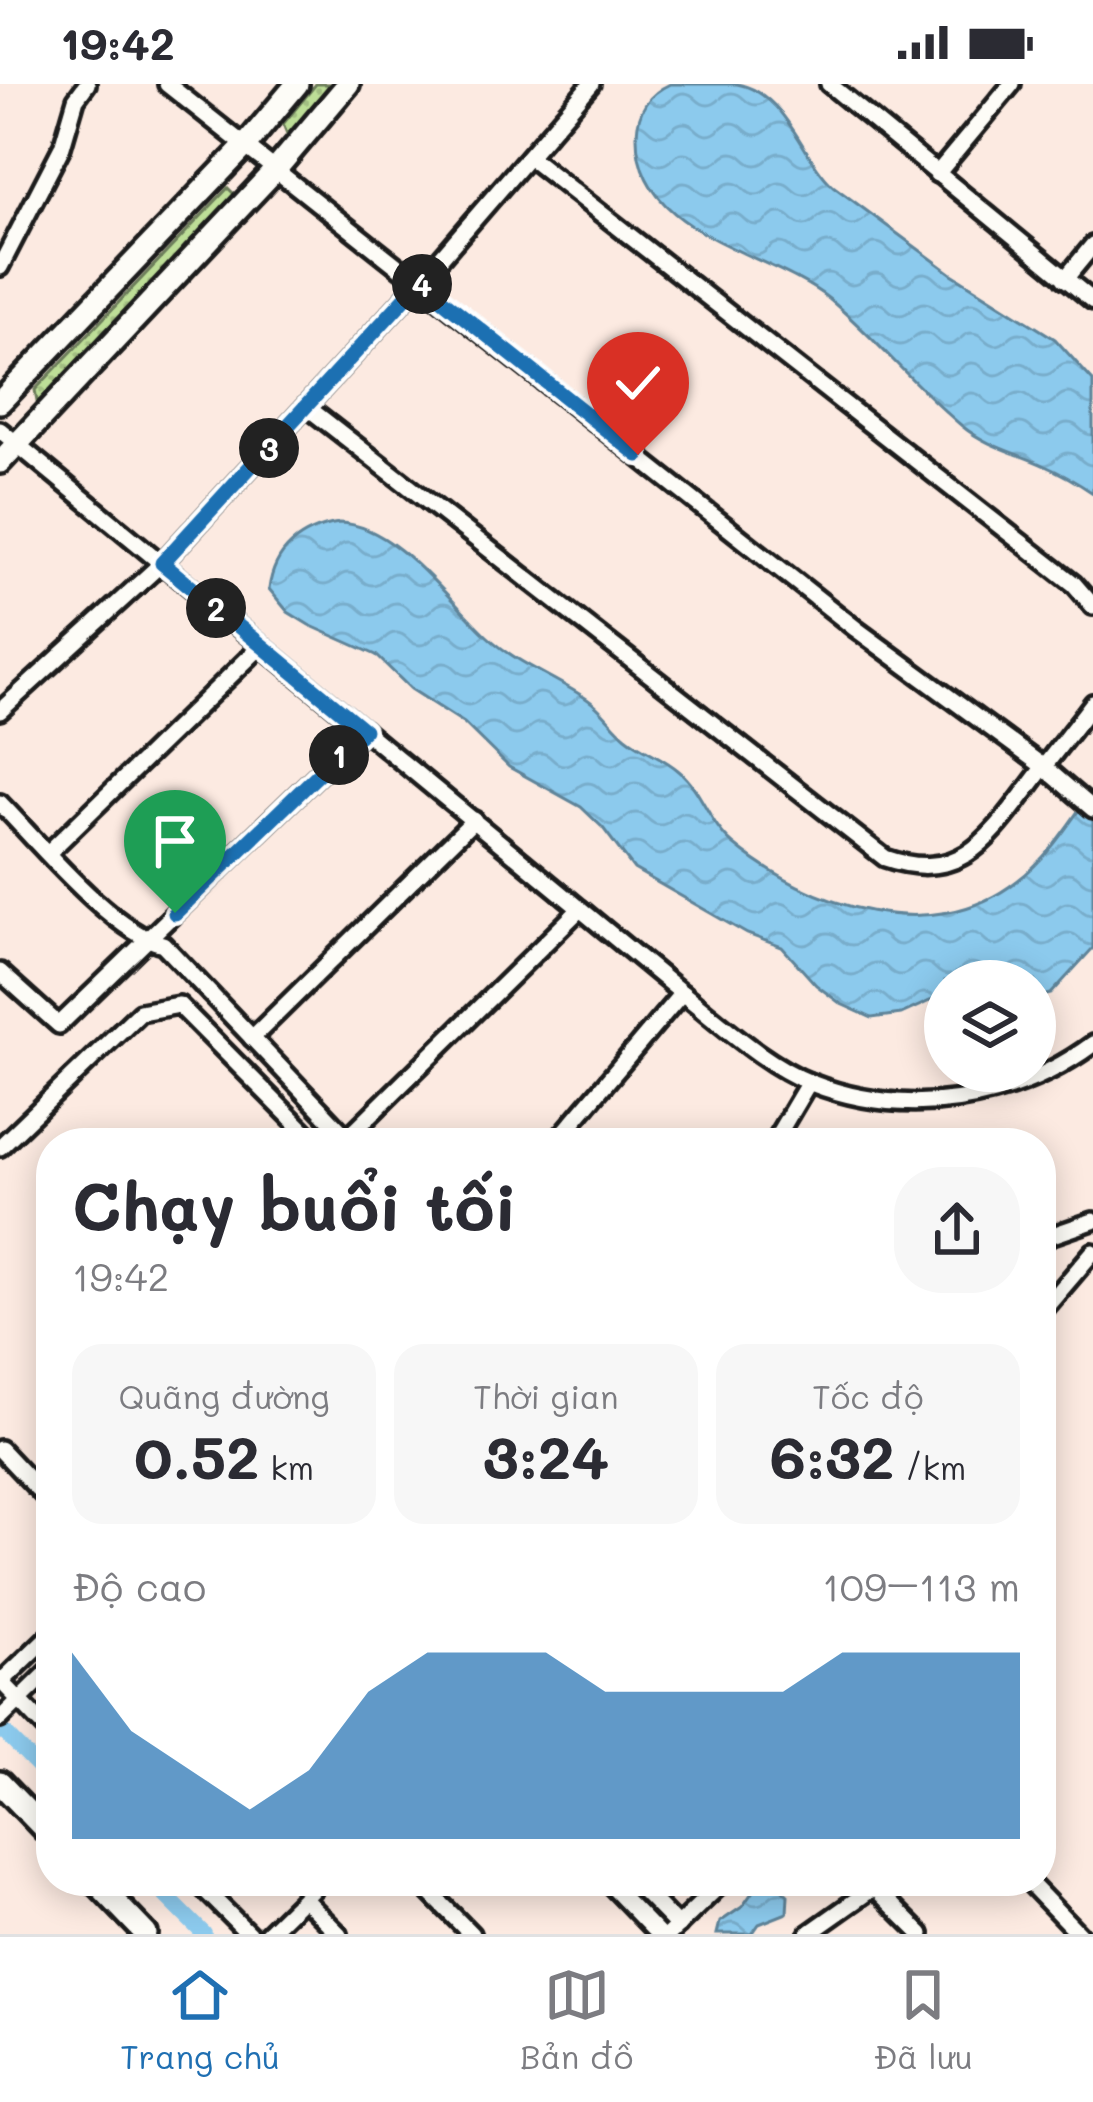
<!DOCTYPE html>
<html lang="vi">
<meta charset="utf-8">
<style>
:root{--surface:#fff;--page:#f7f7f7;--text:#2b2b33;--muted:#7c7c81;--line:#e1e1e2;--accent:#1f6fb2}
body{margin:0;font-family:Mali,sans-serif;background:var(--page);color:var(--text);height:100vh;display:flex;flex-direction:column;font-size:45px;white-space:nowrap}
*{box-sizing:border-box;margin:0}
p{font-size:39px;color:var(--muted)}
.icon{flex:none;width:66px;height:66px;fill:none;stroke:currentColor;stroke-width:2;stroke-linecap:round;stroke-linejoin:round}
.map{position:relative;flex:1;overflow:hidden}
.details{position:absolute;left:36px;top:1044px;width:1020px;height:768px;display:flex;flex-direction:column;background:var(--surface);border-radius:48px;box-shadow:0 6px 30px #0003}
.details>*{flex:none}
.controls{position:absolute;left:924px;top:876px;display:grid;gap:24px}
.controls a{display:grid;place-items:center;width:132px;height:132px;border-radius:50%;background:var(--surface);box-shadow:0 6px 30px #0003;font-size:60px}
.pin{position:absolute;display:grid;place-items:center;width:102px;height:102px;color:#fff;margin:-123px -51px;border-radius:50% 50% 50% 0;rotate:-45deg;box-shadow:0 0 12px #0007}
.pin .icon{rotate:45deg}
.km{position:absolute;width:60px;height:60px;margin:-30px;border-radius:50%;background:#222;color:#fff;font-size:33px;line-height:60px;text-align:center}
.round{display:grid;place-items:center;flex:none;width:126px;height:126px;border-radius:48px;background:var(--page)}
.summary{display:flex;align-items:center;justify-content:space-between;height:204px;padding:0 36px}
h1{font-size:66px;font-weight:700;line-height:90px}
.figures{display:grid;grid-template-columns:repeat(3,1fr);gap:18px;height:204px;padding:12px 36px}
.figures div{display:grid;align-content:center;border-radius:30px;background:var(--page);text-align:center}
.figures b{font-size:60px;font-weight:700}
.figures small{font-size:33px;font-weight:400}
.figures p{font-size:33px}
.chart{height:336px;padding:24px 36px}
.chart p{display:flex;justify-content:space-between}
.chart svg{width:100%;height:216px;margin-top:12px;fill:var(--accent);opacity:.7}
.status{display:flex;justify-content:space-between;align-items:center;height:84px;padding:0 60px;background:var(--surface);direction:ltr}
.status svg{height:33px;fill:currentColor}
.tabs{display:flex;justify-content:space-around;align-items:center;height:168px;border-top:3px solid var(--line);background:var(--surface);font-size:33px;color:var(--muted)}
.tabs a{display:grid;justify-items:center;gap:6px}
.tabs .selected{color:var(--accent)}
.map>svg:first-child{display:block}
.green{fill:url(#green-dots);stroke:#6c7d5a;stroke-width:3}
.water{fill:url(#water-waves);stroke:#5f8499;stroke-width:3}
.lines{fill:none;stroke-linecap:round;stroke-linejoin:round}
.canal{stroke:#8ccaed;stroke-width:16}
.minor-casing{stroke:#1c1c1c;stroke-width:24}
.major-casing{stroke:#1c1c1c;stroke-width:30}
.minor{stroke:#fdfcf7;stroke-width:15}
.major{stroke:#fdfcf7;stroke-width:21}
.route-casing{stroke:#fff;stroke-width:24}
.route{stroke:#1f6fb2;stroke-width:15}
</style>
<div class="status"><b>19:42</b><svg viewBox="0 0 49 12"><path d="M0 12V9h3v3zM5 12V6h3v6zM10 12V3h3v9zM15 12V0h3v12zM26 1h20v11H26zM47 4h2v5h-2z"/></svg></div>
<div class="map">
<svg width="1093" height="1850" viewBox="0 0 1093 1850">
<defs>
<pattern id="green-dots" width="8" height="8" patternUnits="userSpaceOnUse" patternTransform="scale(3)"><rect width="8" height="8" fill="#bdde97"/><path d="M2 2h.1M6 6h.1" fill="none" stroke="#a2be82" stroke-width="1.8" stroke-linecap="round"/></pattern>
<pattern id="water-waves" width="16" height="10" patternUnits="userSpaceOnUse" patternTransform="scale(3)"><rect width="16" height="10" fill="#8ccaed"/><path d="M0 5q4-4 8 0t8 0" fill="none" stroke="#78adcb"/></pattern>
</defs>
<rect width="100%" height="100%" fill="#fceae1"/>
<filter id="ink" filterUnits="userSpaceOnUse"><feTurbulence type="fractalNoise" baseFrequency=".00833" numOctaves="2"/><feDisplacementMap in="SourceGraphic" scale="24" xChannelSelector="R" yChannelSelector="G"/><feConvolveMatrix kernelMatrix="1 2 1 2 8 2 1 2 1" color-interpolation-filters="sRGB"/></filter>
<g filter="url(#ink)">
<g class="green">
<path d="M 316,0 L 335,0 L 297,45 L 287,50 L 283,40 Z"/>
<path d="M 228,104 L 236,112 L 45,315 L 37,317 L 35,306 Z"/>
</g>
<g class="water">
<path d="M 670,0 C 691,0 717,0 737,0 C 786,9 801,72 833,102 L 952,190 L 1055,255 L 1093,297 L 1093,409 C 1078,399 1061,389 1045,382 C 1017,369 986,362 962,342 C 915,303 876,254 829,215 C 768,166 635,152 637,50 C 638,26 648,10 670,0 Z"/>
<path d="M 339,439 C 395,440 448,516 487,552 C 517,580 553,592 587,615 C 602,625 612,641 626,653 C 642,666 663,673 679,687 C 703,707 709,740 733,760 C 809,823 932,864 1017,797 C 1049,773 1070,738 1093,706 L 1093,864 L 1051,910 L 1035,914 L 1035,897 L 945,897 L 945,910 L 901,930 L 872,934 L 841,920 L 816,901 L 782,863 L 747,850 L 634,785 L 603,744 L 581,723 L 509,683 L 464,639 L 411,605 L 376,571 L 309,541 L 288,528 L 269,505 C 274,466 301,445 339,439 Z"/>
<path d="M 774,1798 L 788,1811 L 787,1829 L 759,1840 L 752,1850 L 717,1850 L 720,1838 L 742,1823 L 756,1803 Z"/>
</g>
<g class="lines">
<g class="canal">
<path d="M 3,1647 L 51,1696"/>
<path d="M 151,1797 L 204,1850"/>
</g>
<g class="minor-casing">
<g id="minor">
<path d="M 167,0 L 856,545 L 1044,683 L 1093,725"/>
<path d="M 829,0 L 1093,217"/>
<path d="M 529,73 L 1074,500 L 1093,522"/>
<path d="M 937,90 L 1012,0"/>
<path d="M 0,183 L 62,63 L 76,15 L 87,0"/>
<path d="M 1065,195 L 1093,161"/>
<path d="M 307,323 L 885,774 C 960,800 989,755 1030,701 C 1050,674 1072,647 1093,619"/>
<path d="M 0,346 L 682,909 C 722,940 764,980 811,999 C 906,1036 1013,1019 1093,960"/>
<path d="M 0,627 L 162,479 L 420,198 L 591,0"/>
<path d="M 0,719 C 37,757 114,850 163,860 L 352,1059"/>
<path d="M 49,768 L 261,562"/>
<path d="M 0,888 L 59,941 L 364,646"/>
<path d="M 252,954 L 474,736"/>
<path d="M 347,1054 L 580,825"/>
<path d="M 555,1059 L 682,909"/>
<path d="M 773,1059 L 809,998"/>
<path d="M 0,1063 L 140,928 L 179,921 L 316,1059"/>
<path d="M 1041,1155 L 1093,1137"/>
<path d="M 1041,1229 L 1093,1168"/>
<path d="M 0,1365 L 51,1419"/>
<path d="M 0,1596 L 51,1649"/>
<path d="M 0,1599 L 51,1550"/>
<path d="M 0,1635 L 51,1585"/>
<path d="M 196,1797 L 249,1850"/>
<path d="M 419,1797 L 471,1850"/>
<path d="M 607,1797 L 658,1850"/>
<path d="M 634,1797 L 678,1842"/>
<path d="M 1028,1797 L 1079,1850"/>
<path d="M 874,1803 L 921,1850"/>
<path d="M 304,1815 L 339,1850"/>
<path d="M 267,1850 L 321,1797"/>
<path d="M 669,1850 L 724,1797"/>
<path d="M 808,1850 L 883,1797"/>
</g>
</g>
<g class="major-casing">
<g id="major">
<path d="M 0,318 L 246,61 L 297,0"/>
<path d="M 0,378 L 277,84 L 348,0"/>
<path d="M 0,1699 L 51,1752"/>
<path d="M 95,1797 L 146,1850"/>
</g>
</g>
<use href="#minor" class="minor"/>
<use href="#major" class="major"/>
</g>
</g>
<g class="lines" filter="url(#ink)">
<g class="route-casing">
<path id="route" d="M 175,829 L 364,646 L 162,479 L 420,198 L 638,371"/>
</g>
<use href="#route" class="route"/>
</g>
</svg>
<div class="controls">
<a><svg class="icon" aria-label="layers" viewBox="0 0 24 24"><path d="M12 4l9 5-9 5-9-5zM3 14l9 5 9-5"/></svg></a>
</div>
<div class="pin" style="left:175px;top:829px;background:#1e9e55"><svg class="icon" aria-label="arrive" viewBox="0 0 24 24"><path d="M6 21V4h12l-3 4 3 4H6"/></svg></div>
<div class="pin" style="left:638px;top:371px;background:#d93025"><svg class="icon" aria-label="check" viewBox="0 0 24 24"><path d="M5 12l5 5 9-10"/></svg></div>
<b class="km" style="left:339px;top:671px">1</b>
<b class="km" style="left:216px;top:524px">2</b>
<b class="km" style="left:269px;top:364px">3</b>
<b class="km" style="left:422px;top:200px">4</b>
<section class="details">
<div class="summary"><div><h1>Chạy buổi tối</h1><p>19:42</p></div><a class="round"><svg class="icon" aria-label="share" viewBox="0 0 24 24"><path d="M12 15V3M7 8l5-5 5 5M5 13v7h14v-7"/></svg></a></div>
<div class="figures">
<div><p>Quãng đường</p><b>0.52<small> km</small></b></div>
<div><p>Thời gian</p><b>3:24</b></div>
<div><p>Tốc độ</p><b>6:32<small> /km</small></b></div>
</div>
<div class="chart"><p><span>Độ cao</span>109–113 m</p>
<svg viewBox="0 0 160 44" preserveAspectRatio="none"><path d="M0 44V6L10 22L20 30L30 38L40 30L50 14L60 6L70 6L80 6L90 14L100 14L110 14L120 14L130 6L140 6L150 6L160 6V44z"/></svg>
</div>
</section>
</div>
<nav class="tabs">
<a class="selected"><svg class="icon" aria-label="home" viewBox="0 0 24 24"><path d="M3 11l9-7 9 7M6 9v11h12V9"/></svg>Trang chủ</a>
<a><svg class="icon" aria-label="map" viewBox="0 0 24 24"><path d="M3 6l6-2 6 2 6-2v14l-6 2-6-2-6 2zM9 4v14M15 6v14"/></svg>Bản đồ</a>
<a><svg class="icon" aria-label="saved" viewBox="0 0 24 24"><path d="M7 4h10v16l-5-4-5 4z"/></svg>Đã lưu</a>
</nav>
